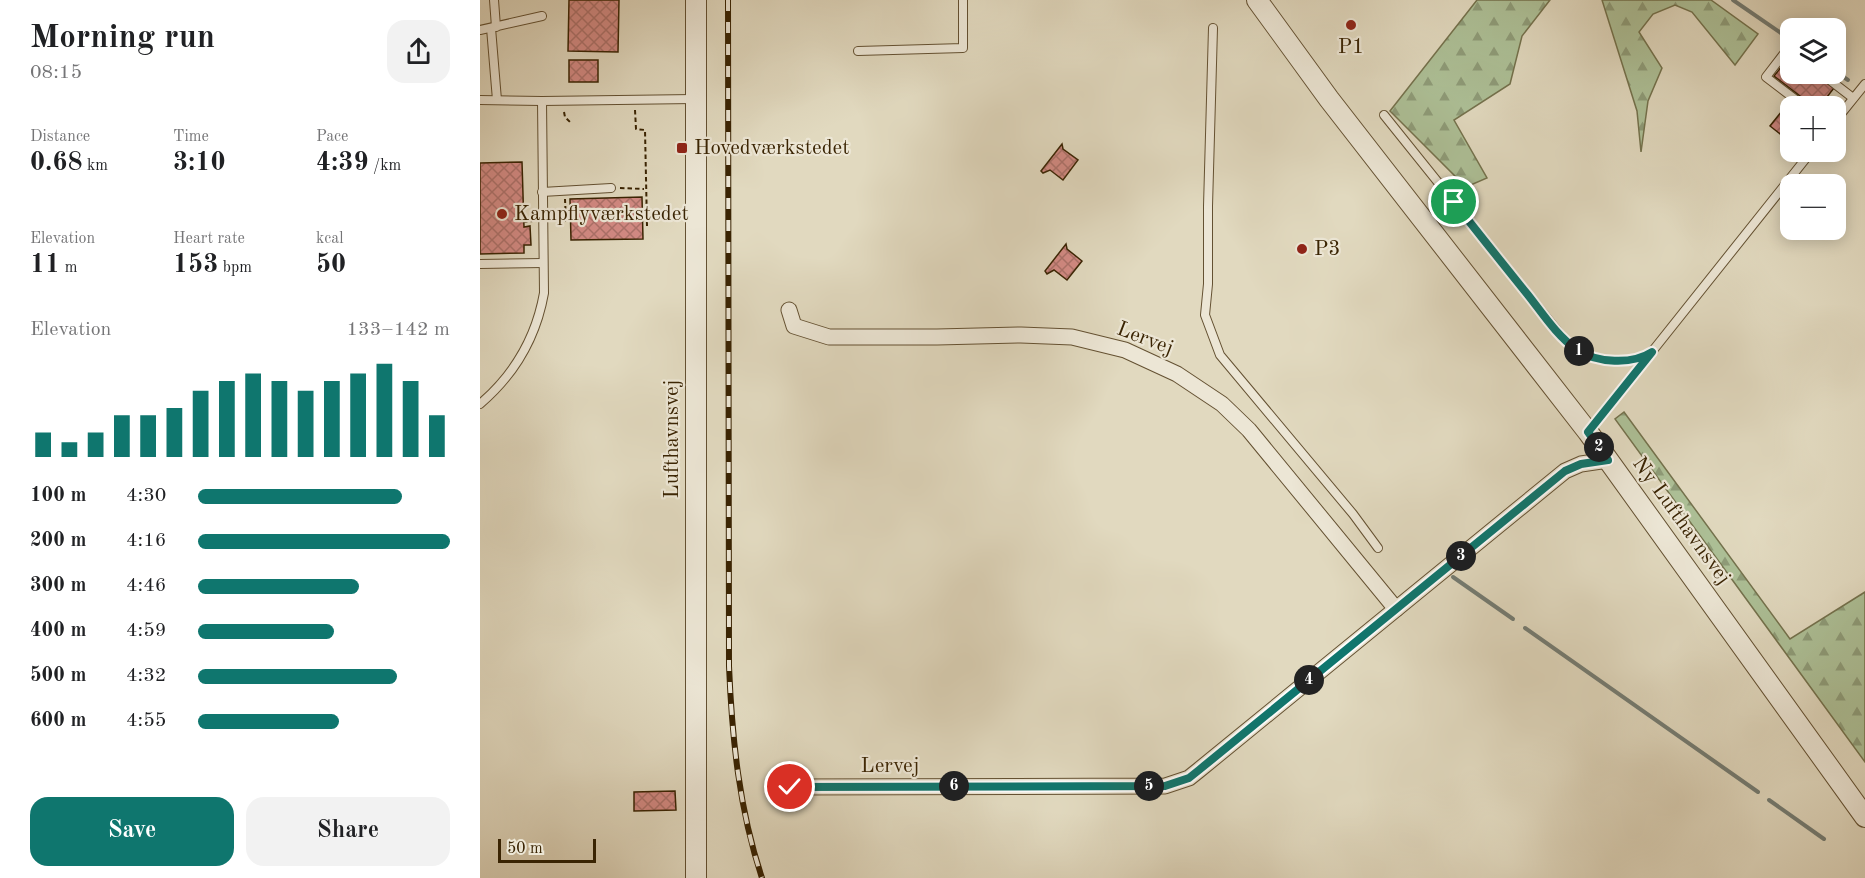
<!DOCTYPE html>
<meta charset="utf-8">
<style>
:root{--surface:#fff;--page:#f2f2f2;--text:#202124;--muted:#757577;--accent:#0f766e}
body{margin:0;font-family:"Old Standard TT",serif;background:var(--page);color:var(--text);height:100vh;display:flex;flex-direction:column;font-size:22px;white-space:nowrap}
*{box-sizing:border-box;margin:0}
p{font-size:20px;color:var(--muted)}
.icon{flex:none;width:33px;height:33px;fill:none;stroke:currentColor;stroke-width:2;stroke-linecap:round;stroke-linejoin:round}
.map{position:relative;flex:1;overflow:hidden}
.panel{display:flex;flex-direction:column;background:var(--surface);width:480px}
.panel>*{flex:none}
.tools{position:absolute;left:1300px;top:18px;display:grid;gap:12px}
.tools a{display:grid;place-items:center;width:66px;height:66px;border-radius:12px;background:var(--surface);box-shadow:0 3px 15px #0003;font-size:30px}
.scale{position:absolute;left:18px;bottom:15px;width:98px;box-sizing:border-box;padding-left:6px;border:3px solid #3a2403;border-top:0;font-size:16px;line-height:21px;white-space:nowrap;color:#3a2403;-webkit-text-stroke:4px #ece6d5;paint-order:stroke}
.pin{position:absolute;display:grid;place-items:center;width:51px;height:51px;color:#fff;margin:-26px;border:3px solid #fff;border-radius:50%;box-shadow:0 2px 6px #0007}
.km{position:absolute;width:30px;height:30px;margin:-15px;border-radius:50%;background:#222;color:#fff;font-size:16px;line-height:30px;text-align:center}
.round{display:grid;place-items:center;flex:none;width:63px;height:63px;border-radius:18px;background:var(--page)}
.head{display:flex;align-items:center;justify-content:space-between;height:102px;padding:0 30px}
h1{font-size:33px;font-weight:800;line-height:45px}
.figures{display:grid;grid-template-columns:repeat(3,1fr);gap:9px;height:102px;padding:6px 30px}
.figures div{display:grid;align-content:center}
.figures b{font-size:26px;font-weight:800}
.figures small{font-size:16px;font-weight:400}
.figures p{font-size:16px}
.chart{height:168px;padding:12px 30px}
.chart p{display:flex;justify-content:space-between}
.chart svg{width:100%;height:108px;margin-top:6px;stroke:var(--accent);stroke-width:6}
.primary-button{display:flex;gap:12px;margin-top:auto;padding:12px 30px}
.primary-button a{flex:1;height:69px;border-radius:18px;background:var(--accent);color:#fff;font-size:24px;font-weight:800;line-height:69px;text-align:center}
.primary-button a+a{background:var(--page);color:var(--text)}
ul{padding:0 30px;list-style:none;font-size:20px}
li{display:grid;grid-template-columns:96px 72px 1fr;align-items:center;height:45px}
li i{height:15px;border-radius:8px;background:var(--accent)}
main{display:flex;flex:1;min-height:0}
.map>svg:first-child{display:block}
.forest{fill:url(#forest-firs);stroke:#74724d;stroke-width:1.5}
.lines{fill:none;stroke-linecap:round;stroke-linejoin:round}
.stream{stroke:#747c73;stroke-width:4}
.building{fill:url(#building-cross-hatch);stroke:#3a2403;stroke-width:1.5}
.service-casing{stroke:#645132;stroke-width:10}
.minor-casing{stroke:#645132;stroke-width:17}
.tertiary-casing{stroke:#645132;stroke-width:22}
.path{stroke:#3a2403;stroke-width:2;stroke-dasharray:4.5 3;stroke-linecap:butt}
.service{stroke:#ece6d5;stroke-width:8}
.minor{stroke:#ece6d5;stroke-width:15}
.tertiary{stroke:#ece6d5;stroke-width:20}
.rail-casing{stroke:#3a2403;stroke-width:6}
.rail{stroke:#ece6d5;stroke-width:4;stroke-dasharray:11;stroke-linecap:butt}
.route-casing{stroke:#fff;stroke-width:12}
.route{stroke:#0f766e;stroke-width:8}
.poi-dot{fill:#8f2418;stroke:#ece6d5;stroke-width:2}
.labels{text-anchor:middle;dominant-baseline:central;stroke-width:4.5;stroke-linejoin:round;paint-order:stroke}
.poi-label{font-size:21px;fill:#3a2403;stroke:#ece6d5;text-anchor:start}
.street-label{font-size:21px;fill:#3a2403;stroke:#ece6d5}
</style>
<main>
<section class="panel">
<div class="head"><div><h1>Morning run</h1><p>08:15</p></div><a class="round"><svg class="icon" aria-label="share" viewBox="0 0 24 24"><path d="M12 15V3M7 8l5-5 5 5M5 13v7h14v-7"/></svg></a></div>
<div class="figures">
<div><p>Distance</p><b>0.68<small> km</small></b></div>
<div><p>Time</p><b>3:10</b></div>
<div><p>Pace</p><b>4:39<small> /km</small></b></div>
</div>
<div class="figures">
<div><p>Elevation</p><b>11<small> m</small></b></div>
<div><p>Heart rate</p><b>153<small> bpm</small></b></div>
<div><p>kcal</p><b>50</b></div>
</div>
<div class="chart"><p><span>Elevation</span>133–142 m</p>
<svg viewBox="0 0 160 44" preserveAspectRatio="none"><path d="M5 44V34M15 44V38M25 44V34M35 44V27M45 44V27M55 44V24M65 44V17M75 44V13M85 44V10M95 44V13M105 44V17M115 44V13M125 44V10M135 44V6M145 44V13M155 44V27"/></svg>
</div>
<ul>
<li><b>100 m</b>4:30<i style="width:81%"></i></li>
<li><b>200 m</b>4:16<i style="width:100%"></i></li>
<li><b>300 m</b>4:46<i style="width:64%"></i></li>
<li><b>400 m</b>4:59<i style="width:54%"></i></li>
<li><b>500 m</b>4:32<i style="width:79%"></i></li>
<li><b>600 m</b>4:55<i style="width:56%"></i></li>
</ul>
<div class="primary-button"><a>Save</a><a>Share</a></div>
</section>
<div class="map">
<svg width="1385" height="878" viewBox="0 0 1385 878">
<defs>
<pattern id="forest-firs" width="22" height="20" patternUnits="userSpaceOnUse" patternTransform="scale(1.5)"><rect width="22" height="20" fill="#adc097"/><path d="M5 1l3.5 6h-7zM16 11l3.5 6h-7z" fill="#8e9c79"/></pattern>
<pattern id="building-cross-hatch" width="8" height="8" patternUnits="userSpaceOnUse" patternTransform="scale(1.5)"><rect width="8" height="8" fill="#d38a84"/><path d="M0 0l8 8M0 8l8-8" fill="none" stroke="#ac716a"/></pattern>
</defs>
<rect width="100%" height="100%" fill="#e1d9bf"/>
<filter id="stains"><feTurbulence type="fractalNoise" baseFrequency=".00333" numOctaves="4"/><feColorMatrix values="0 0 0 0 .2 0 0 0 0 .09 0 0 0 0 .02 0 0 0 .5 -.17"/></filter>
<radialGradient id="worn" r=".72"><stop offset=".6" stop-color="#630" stop-opacity="0"/><stop offset="1" stop-color="#630" stop-opacity=".3"/></radialGradient>
<g class="forest">
<path d="M 997,0 L 1070,0 L 1042,36 L 1030,84 L 974,120 L 1007,178 L 986,187 L 910,111 Z"/>
<path d="M 1122,0 L 1231,0 L 1278,34 L 1255,65 L 1212,12 L 1195,5 L 1173,14 L 1159,32 L 1182,68 L 1168,101 L 1161,152 L 1157,111 Z"/>
<path d="M 1144,412 L 1310,639 L 1385,592 L 1385,762 L 1135,419 Z"/>
</g>
<g class="lines">
<g class="stream">
<path d="M 1253,0 L 1311,40"/>
<path d="M 1356,72 L 1368,80"/>
<path d="M 973,577 L 1033,619"/>
<path d="M 1045,628 L 1278,792"/>
<path d="M 1289,800 L 1344,839"/>
</g>
</g>
<g class="building">
<path d="M 89,0 L 139,0 L 138,52 L 88,51 Z"/>
<path d="M 1311,55 L 1311,74 L 1336,74 L 1354,88 L 1340,106 L 1333,106 L 1294,76 Z"/>
<rect x="89" y="60" width="29" height="22"/>
<path d="M 1302,111 L 1311,118 L 1309,141 L 1290,126 Z"/>
<path d="M 582,144 L 583,149 L 598,160 L 583,180 L 570,170 L 563,173 L 561,171 Z"/>
<path d="M 42,162 L 44,227 L 50,226 L 51,245 L 44,245 L 44,253 L 0,254 L 0,163 Z"/>
<path d="M 162,197 L 163,239 L 91,240 L 90,199 Z"/>
<path d="M 586,244 L 587,249 L 602,261 L 587,280 L 574,270 L 567,274 L 565,271 Z"/>
<path d="M 195,791 L 196,810 L 154,811 L 154,792 Z"/>
</g>
<g class="lines">
<g class="service-casing">
<g id="service">
<path d="M 14,0 L 16,27"/>
<path d="M 11,28 L 17,100"/>
<path d="M 733,28 L 728,206 L 728,284 L 725,315 L 740,355 L 873,514 L 898,548"/>
<path d="M 0,30 L 62,16"/>
<path d="M 1311,49 L 1309,47 L 1286,77 L 1324,106"/>
<path d="M 378,51 L 483,48 L 483,0"/>
<path d="M 1342,74 L 1373,98"/>
<path d="M 0,100 L 62,101"/>
<path d="M 904,115 L 1083,338 C 1088,342 1093,347 1098,350 C 1118,363 1152,365 1172,352"/>
<path d="M 1356,120 L 1385,84"/>
<path d="M 62,192 L 131,188"/>
<path d="M 0,264 L 63,263"/>
<path d="M 0,404 C 35,374 56,338 64,293 L 62,101 L 214,99"/>
<path d="M 1108,432 L 1331,152"/>
</g>
</g>
<g class="minor-casing">
<g id="minor">
<path d="M 309,310 L 314,326 L 349,337 L 457,337 L 541,335 L 592,337 L 645,350 L 697,374 L 742,404 L 769,430 L 916,609"/>
<path d="M 310,787 L 685,786 L 709,778 L 719,770 L 1085,471 L 1101,464 L 1128,460"/>
</g>
</g>
<g class="tertiary-casing">
<g id="tertiary">
<path d="M 777,0 L 849,99 L 1108,432 L 1385,817"/>
<path d="M 216,878 L 216,0"/>
</g>
</g>
<g class="path">
<path d="M 155,110 L 156,129 L 165,130 L 167,226"/>
<path d="M 84,112 L 85,117 L 92,124"/>
<path d="M 140,188 L 164,189"/>
<path d="M 74,221 L 86,221 L 85,199"/>
<path d="M 43,222 L 53,221"/>
</g>
<use href="#service" class="service"/>
<use href="#minor" class="minor"/>
<use href="#tertiary" class="tertiary"/>
<g class="rail-casing">
<path id="rail" d="M 248,0 L 249,666 C 252,738 259,809 282,878"/>
</g>
<use href="#rail" class="rail"/>
</g>
<g class="lines">
<g class="route-casing">
<path id="route" d="M 310,787 L 685,786 L 709,778 L 719,770 L 1085,471 L 1101,464 L 1128,460 L 1108,432 L 1172,352 C 1152,365 1117,363 1097,350 C 1077,336 1063,314 1048,295 C 1023,264 998,233 974,202"/>
</g>
<use href="#route" class="route"/>
</g>
<g class="poi-dot">
<circle cx="871" cy="25" r="6"/>
<rect x="196" y="142" width="12" height="12" rx="3"/>
<circle cx="22" cy="214" r="6"/>
<circle cx="822" cy="249" r="6"/>
</g>
<g class="labels">
<g class="poi-label">
<text x="871" y="47" text-anchor="middle">P1</text>
<text x="214" y="148">Hovedværkstedet</text>
<text x="34" y="214">Kampflyværkstedet</text>
<text x="834" y="249">P3</text>
</g>
<g class="street-label">
<text transform="translate(665 339) rotate(21)">Lervej</text>
<text transform="translate(192 439) rotate(-90)">Lufthavnsvej</text>
<text transform="translate(1201 521) rotate(54)">Ny Lufthavnsvej</text>
<text x="410" y="766">Lervej</text>
</g>
</g>
<rect width="100%" height="100%" filter="url(#stains)"/>
<rect width="100%" height="100%" fill="url(#worn)"/>
</svg>
<div class="tools">
<a><svg class="icon" aria-label="layers" viewBox="0 0 24 24"><path d="M12 4l9 5-9 5-9-5zM3 14l9 5 9-5"/></svg></a>
<a>+</a>
<a>−</a>
</div>
<div class="scale">50 m</div>
<div class="pin" style="left:974px;top:202px;background:#1e9e55"><svg class="icon" aria-label="arrive" viewBox="0 0 24 24"><path d="M6 21V4h12l-3 4 3 4H6"/></svg></div>
<div class="pin" style="left:310px;top:787px;background:#d93025"><svg class="icon" aria-label="check" viewBox="0 0 24 24"><path d="M5 12l5 5 9-10"/></svg></div>
<b class="km" style="left:1099px;top:351px">1</b>
<b class="km" style="left:1119px;top:447px">2</b>
<b class="km" style="left:981px;top:556px">3</b>
<b class="km" style="left:829px;top:680px">4</b>
<b class="km" style="left:669px;top:786px">5</b>
<b class="km" style="left:474px;top:786px">6</b>
</div>
</main>
